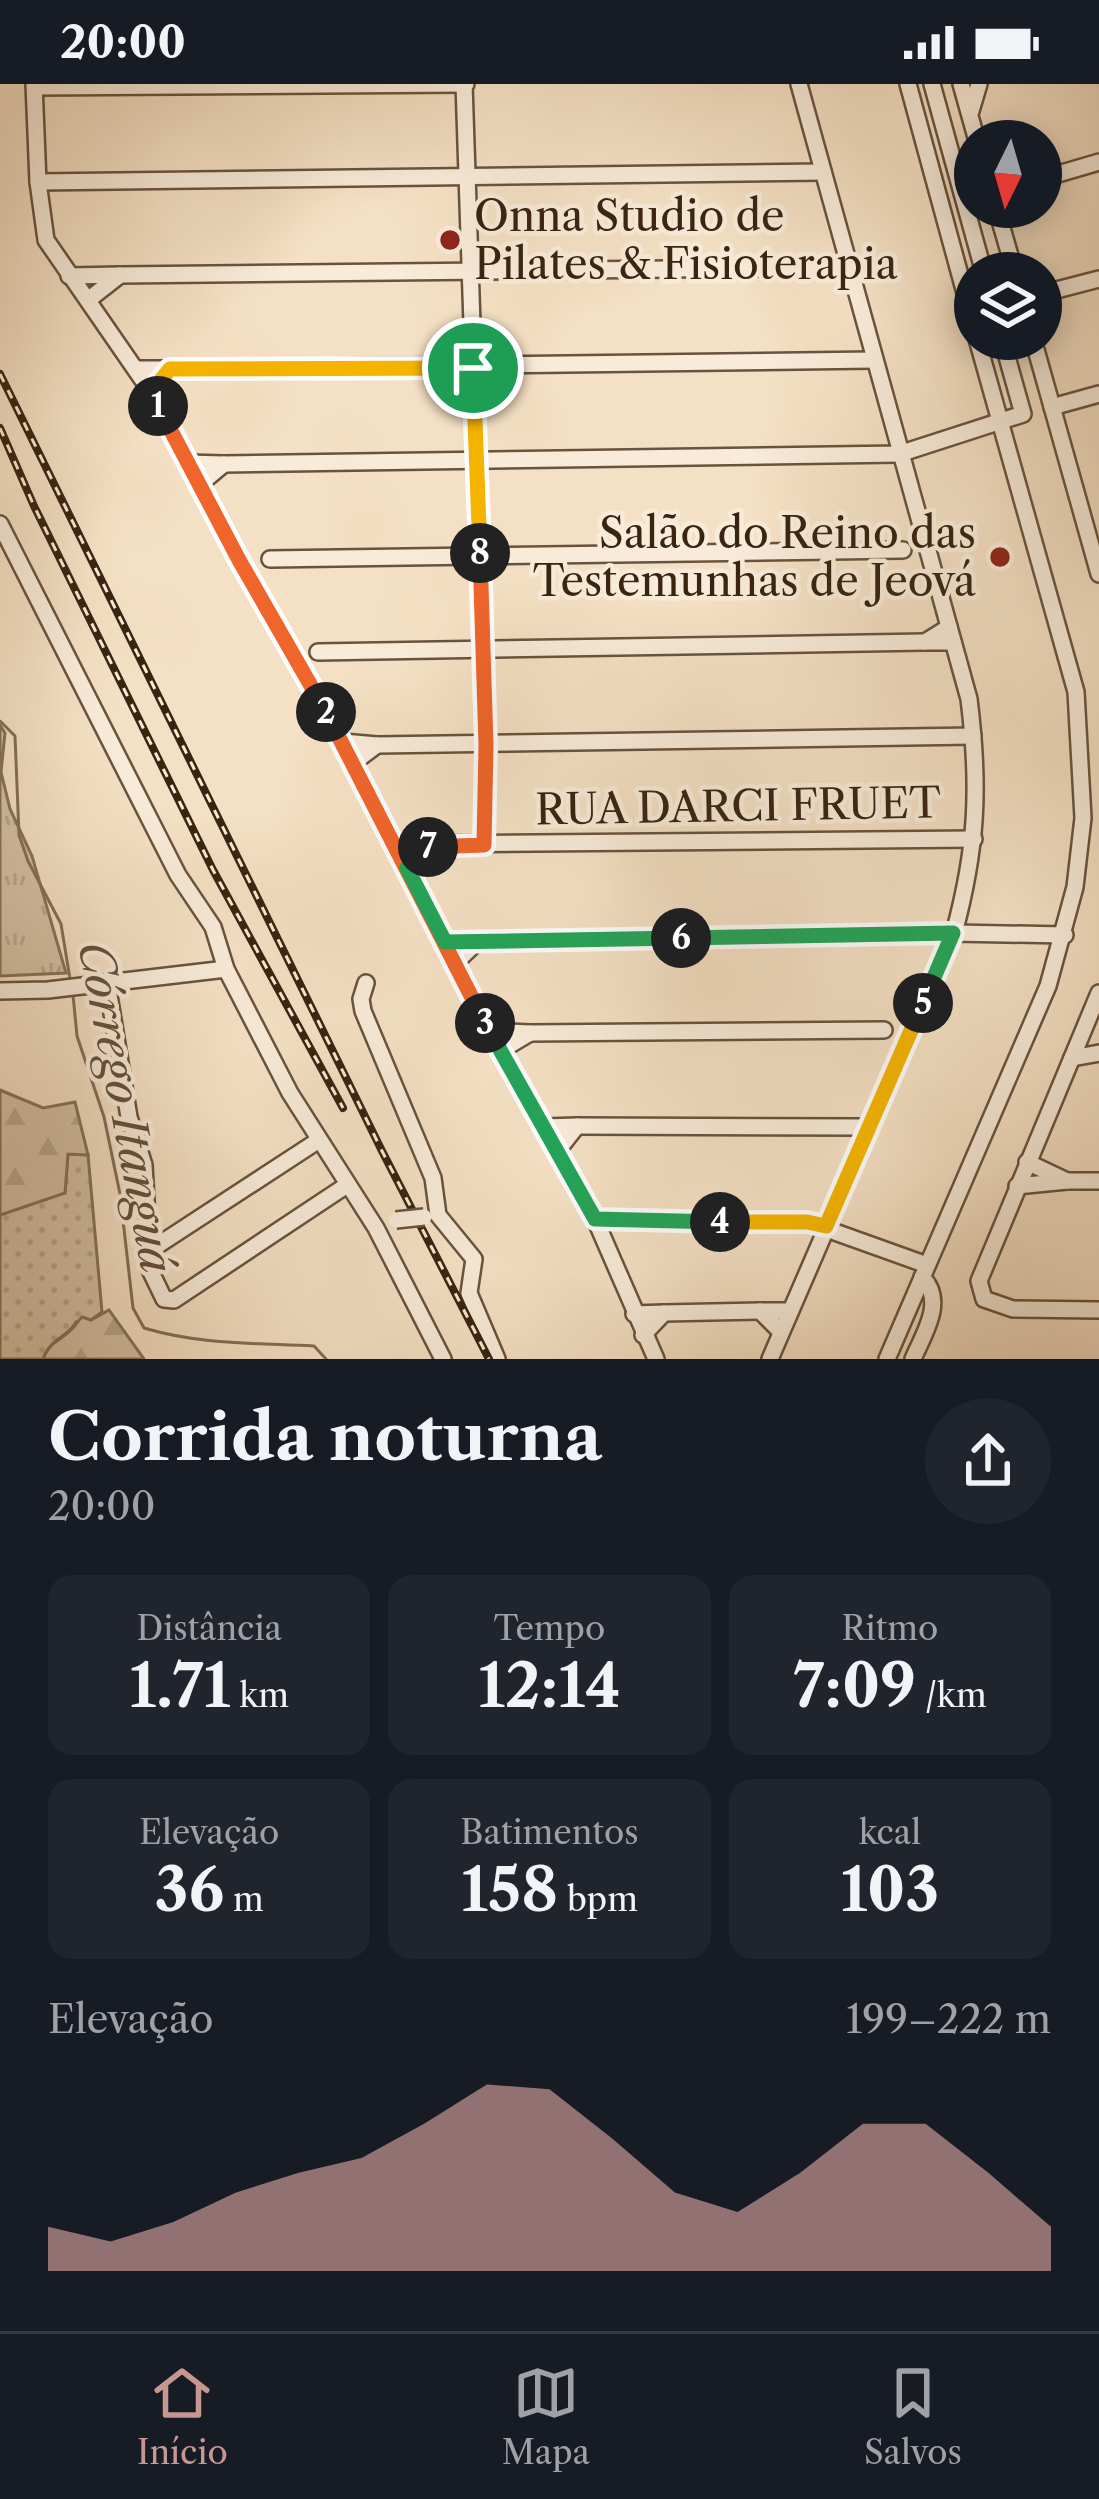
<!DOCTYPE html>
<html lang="pt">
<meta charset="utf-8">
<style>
:root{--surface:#171b24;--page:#20242c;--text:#f1f3f6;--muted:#9ea1a6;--line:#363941;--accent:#c59692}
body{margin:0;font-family:"Libre Caslon Text",serif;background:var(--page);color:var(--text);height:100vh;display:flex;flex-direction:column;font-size:45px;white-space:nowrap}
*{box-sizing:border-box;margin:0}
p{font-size:39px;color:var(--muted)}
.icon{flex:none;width:66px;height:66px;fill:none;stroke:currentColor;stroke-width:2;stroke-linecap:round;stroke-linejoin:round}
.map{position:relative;height:1275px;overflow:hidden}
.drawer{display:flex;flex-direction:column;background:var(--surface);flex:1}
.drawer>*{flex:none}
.needle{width:78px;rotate:185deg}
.fabs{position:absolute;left:954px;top:36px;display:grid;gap:24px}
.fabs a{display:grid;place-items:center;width:108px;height:108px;border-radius:50%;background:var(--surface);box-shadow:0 6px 30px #0003;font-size:60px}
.pin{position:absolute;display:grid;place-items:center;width:102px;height:102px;color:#fff;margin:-51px;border:6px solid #fff;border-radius:50%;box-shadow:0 3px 12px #0007}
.km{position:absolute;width:60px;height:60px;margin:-30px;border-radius:50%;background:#222;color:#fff;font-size:33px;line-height:60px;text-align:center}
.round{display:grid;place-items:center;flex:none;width:126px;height:126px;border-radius:63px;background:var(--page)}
.headline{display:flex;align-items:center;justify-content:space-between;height:204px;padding:0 48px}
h1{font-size:66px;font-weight:700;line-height:90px}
.stats{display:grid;grid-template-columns:repeat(3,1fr);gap:18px;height:204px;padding:12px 48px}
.stats div{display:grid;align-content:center;border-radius:24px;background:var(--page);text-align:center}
.stats b{font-size:60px;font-weight:700}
.stats small{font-size:33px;font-weight:400}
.stats p{font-size:33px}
.chart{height:336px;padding:24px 48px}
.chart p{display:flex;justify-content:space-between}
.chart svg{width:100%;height:216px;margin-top:12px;fill:var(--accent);opacity:.7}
.status{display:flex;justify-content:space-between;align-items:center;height:84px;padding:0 60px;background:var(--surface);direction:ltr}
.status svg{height:33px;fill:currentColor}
.menu{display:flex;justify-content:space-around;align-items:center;height:168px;border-top:3px solid var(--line);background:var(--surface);font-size:33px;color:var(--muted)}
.menu a{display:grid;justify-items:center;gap:6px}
.menu .current{color:var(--accent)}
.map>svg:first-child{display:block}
.grass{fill:url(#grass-dots);stroke:#86725a;stroke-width:3}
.forest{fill:url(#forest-firs);stroke:#86725a;stroke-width:3}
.park{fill:url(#park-tufts);stroke:#86725a;stroke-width:3}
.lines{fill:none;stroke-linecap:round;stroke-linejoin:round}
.stream{stroke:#836e57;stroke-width:3}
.minor-casing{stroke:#68533d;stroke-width:20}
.minor{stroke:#f8ebd9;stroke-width:15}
.rail-casing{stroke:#392410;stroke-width:8}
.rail{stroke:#f8ebd9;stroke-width:3;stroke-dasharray:9;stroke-linecap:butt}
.minor-bridge-casing{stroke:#68533d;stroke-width:20;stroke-linecap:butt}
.minor-bridge{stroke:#f8ebd9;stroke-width:15}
.split-1-casing{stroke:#fff;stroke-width:24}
.split-2-casing{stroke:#fff;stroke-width:24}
.split-3-casing{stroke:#fff;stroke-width:24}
.split-4-casing{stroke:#fff;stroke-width:24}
.split-5-casing{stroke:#fff;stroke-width:24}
.split-6-casing{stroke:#fff;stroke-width:24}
.split-7-casing{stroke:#fff;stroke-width:24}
.split-8-casing{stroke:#fff;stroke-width:24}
.split-9-casing{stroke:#fff;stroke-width:24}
.split-1{stroke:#f5b400;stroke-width:15}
.split-2{stroke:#f0652b;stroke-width:15}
.split-3{stroke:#f0652b;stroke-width:15}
.split-4{stroke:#22a559;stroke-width:15}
.split-5{stroke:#f5b400;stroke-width:15}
.split-6{stroke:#22a559;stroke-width:15}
.split-7{stroke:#22a559;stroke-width:15}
.split-8{stroke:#f0652b;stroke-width:15}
.split-9{stroke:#f5b400;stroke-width:15}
.poi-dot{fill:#8f2418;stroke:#f8ebd9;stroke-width:4.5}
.labels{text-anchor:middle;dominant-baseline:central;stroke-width:9;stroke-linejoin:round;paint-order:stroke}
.poi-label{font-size:42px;fill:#392410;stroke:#f8ebd9;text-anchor:start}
.street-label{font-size:42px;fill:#392410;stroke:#f8ebd9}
.water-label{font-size:45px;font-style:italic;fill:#644f3a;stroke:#f8ebd9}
</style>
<div class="status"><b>20:00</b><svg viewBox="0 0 49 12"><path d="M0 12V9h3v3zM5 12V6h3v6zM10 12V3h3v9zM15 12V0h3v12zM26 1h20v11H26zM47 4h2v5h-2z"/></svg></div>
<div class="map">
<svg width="1099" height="1275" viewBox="0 0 1099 1275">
<defs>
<pattern id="grass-dots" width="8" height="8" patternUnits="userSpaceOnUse" patternTransform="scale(3)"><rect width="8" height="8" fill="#d4c0a5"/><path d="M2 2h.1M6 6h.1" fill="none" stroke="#b7a58d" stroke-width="1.8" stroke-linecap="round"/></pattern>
<pattern id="forest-firs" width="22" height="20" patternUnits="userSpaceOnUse" patternTransform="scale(3)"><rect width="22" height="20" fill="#d4c0a5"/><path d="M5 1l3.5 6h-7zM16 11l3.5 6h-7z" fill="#b7a58d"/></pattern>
<pattern id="park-tufts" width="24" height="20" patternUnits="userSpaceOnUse" patternTransform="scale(3)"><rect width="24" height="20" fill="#d4c0a5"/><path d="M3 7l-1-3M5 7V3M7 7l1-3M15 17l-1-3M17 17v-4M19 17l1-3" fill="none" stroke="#b7a58d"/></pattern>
</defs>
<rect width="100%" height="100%" fill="#f4e0c4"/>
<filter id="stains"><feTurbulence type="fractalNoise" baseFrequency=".00167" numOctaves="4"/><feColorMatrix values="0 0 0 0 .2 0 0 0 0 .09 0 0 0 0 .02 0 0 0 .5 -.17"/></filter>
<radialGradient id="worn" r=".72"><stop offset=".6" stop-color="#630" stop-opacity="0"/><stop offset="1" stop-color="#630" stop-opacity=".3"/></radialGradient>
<path class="grass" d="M 68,1070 L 88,1071 L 102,1228 L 91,1236 L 76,1238 C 66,1255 51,1253 43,1275 L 0,1275 L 0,1131 L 65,1109 Z"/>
<g class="forest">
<path d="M 0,1006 L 43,1024 L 75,1018 L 88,1071 L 68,1070 L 65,1109 L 0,1131 Z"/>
<path d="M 109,1226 L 144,1275 L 43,1275 C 50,1257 59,1258 71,1246 C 75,1242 78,1237 82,1233 L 91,1236 Z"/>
</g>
<path class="park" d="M 0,641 L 5,649 L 1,688 L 10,725 L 32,772 L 66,889 L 0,892 Z"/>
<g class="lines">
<g class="stream">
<path d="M 0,637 L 15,652 L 19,751 L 28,777 L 61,840 L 70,895"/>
<path d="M 73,911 L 77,952 L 104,1033 L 120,1110 L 133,1224 L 144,1244 C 201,1261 255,1259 314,1262 L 326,1275"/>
</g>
<g class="minor-casing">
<g id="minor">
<path d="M 34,0 L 38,98 L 46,156 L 151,308 L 239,476 L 343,658 L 489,947 L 595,1135 L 656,1275"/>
<path d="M 464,0 L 486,661 L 485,761"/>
<path d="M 908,0 L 975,246"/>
<path d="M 932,0 L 984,189"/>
<path d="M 961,0 L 977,57"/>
<path d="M 35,3 L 466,0"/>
<path d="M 971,27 L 979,0"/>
<path d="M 1041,95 L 1099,78"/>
<path d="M 38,98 L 823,88"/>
<path d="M 996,123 L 1015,189"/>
<path d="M 120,191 L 851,183"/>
<path d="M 69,192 L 120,191 L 88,216"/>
<path d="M 1041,210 L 1099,195"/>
<path d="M 1033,255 L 1099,490"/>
<path d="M 137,285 L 170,285 L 151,308"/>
<path d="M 170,285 L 874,276"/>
<path d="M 1052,323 L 1099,310"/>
<path d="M 187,379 L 224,380 L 200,400"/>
<path d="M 224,380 L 899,370 L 1023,330 L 1002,255"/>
<path d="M 0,440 L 178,791 L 213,843 L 226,885 L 290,1009 L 376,1144 L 443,1275"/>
<path d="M 270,475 L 903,466"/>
<path d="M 949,543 L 925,558 L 953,558"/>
<path d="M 318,568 L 925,558"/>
<path d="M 343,658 L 377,661 L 353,679"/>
<path d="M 377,661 L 973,652"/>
<path d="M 395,760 L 431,760 L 407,784"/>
<path d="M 431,760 L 974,755"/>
<path d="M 478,857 L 954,849 L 1065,851"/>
<path d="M 445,858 L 478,857 L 455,879"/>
<path d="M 107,899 L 129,1033 L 144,1081 L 150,1186 L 164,1215 L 174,1216 L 347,1101"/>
<path d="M 366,899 L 361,915 L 363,927 L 433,1094 L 438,1131 L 474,1175 L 469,1209 L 497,1275"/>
<path d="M 0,907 L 48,906 L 226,885"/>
<path d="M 1099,909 L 979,1197 L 984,1215 L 1013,1225 L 1099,1226"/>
<path d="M 489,947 L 530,949 L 500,967"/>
<path d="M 530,949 L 884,946"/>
<path d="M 1072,974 L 1099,969"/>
<path d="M 577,1042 L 870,1043"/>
<path d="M 545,1043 L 577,1042 L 558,1066"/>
<path d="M 1067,1097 L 1099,1097"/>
<path d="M 1017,1102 L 1067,1097 L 1027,1078"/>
<path d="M 625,1137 L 807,1138 L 927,1181"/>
<path d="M 149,1167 L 319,1056"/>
<path d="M 664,1229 L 760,1227"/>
<path d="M 634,1230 L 664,1229 L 643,1251"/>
<path d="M 781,1248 L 760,1227 L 790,1227"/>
<path d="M 770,1275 L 954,849 C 977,764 980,703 969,615 L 799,0"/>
<path d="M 887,1275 L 1048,902 L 1075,803 L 1083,734 L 1076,608 L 977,255"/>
<path d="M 913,1275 C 924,1249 946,1217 922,1193"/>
</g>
</g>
<use href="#minor" class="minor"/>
<g class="rail-casing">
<g id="rail">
<path d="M 0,290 L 382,1067 L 489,1275"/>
<path d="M 0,344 L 34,422 L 213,786 L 343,1024"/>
</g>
</g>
<use href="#rail" class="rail"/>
<g class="minor-bridge-casing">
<path id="minor-bridge" d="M 396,1136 L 424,1133"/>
</g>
<use href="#minor-bridge" class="minor-bridge"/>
</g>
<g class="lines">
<g class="split-1-casing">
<path id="split-1" d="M 158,322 L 151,308 L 170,285 L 473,284"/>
</g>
<g class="split-2-casing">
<path id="split-2" d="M 158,322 L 239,476 L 326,628"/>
</g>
<g class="split-3-casing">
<path id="split-3" d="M 326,628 L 485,939"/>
</g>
<g class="split-4-casing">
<path id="split-4" d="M 485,939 L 595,1135 L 720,1138"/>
</g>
<g class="split-5-casing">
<path id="split-5" d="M 720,1138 L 807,1138 L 826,1142 L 923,919"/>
</g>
<g class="split-6-casing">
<path id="split-6" d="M 681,854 L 953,849 L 923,919"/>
</g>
<g class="split-7-casing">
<path id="split-7" d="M 428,763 L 407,784 L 445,858 L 681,854"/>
</g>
<g class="split-8-casing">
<path id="split-8" d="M 428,763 L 484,761 L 486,661 L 480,469"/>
</g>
<g class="split-9-casing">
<path id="split-9" d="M 473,284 L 480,469"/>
</g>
<use href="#split-1" class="split-1"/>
<use href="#split-2" class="split-2"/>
<use href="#split-3" class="split-3"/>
<use href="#split-4" class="split-4"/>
<use href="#split-5" class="split-5"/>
<use href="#split-6" class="split-6"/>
<use href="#split-7" class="split-7"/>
<use href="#split-8" class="split-8"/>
<use href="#split-9" class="split-9"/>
</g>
<g class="poi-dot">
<circle cx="450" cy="156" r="12"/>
<circle cx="1000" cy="473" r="12"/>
</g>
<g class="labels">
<g class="poi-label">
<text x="474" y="132">Onna Studio de<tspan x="474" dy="48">Pilates &amp; Fisioterapia</tspan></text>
<text x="976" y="449" text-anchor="end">Salão do Reino das<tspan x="976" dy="48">Testemunhas de Jeová</tspan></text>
</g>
<g class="street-label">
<text transform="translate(738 722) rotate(-1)">RUA DARCI FRUET</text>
</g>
<g class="water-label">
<text transform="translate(126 1023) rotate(79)">Córrego Itanguá</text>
</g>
</g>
<rect width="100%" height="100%" filter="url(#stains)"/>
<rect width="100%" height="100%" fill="url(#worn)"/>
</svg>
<div class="fabs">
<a><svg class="needle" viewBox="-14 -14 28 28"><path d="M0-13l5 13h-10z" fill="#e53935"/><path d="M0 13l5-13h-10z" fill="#9ea1a6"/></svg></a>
<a><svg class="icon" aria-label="layers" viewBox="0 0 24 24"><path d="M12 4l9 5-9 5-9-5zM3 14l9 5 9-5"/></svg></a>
</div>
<div class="pin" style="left:473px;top:284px;background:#1e9e55"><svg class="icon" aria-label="arrive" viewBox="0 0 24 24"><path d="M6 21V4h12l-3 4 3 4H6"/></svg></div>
<b class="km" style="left:158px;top:322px">1</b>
<b class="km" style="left:326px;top:628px">2</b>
<b class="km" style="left:485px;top:939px">3</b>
<b class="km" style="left:720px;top:1138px">4</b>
<b class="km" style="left:923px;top:919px">5</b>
<b class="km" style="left:681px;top:854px">6</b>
<b class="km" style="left:428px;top:763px">7</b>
<b class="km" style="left:480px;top:469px">8</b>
</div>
<section class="drawer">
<div class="headline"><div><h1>Corrida noturna</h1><p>20:00</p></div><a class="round"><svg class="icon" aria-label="share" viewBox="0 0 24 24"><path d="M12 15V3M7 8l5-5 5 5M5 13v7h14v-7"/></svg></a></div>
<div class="stats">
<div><p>Distância</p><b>1.71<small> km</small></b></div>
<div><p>Tempo</p><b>12:14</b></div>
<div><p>Ritmo</p><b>7:09<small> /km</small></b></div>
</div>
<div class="stats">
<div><p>Elevação</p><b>36<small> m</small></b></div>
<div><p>Batimentos</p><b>158<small> bpm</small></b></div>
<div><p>kcal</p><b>103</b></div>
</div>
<div class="chart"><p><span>Elevação</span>199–222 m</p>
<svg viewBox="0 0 160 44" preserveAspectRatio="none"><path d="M0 44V35L10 38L20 34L30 28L40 24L50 21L60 14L70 6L80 7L90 17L100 28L110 32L120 24L130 14L140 14L150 24L160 35V44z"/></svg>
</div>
</section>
<nav class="menu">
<a class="current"><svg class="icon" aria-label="home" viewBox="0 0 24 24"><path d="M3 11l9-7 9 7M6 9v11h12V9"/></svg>Início</a>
<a><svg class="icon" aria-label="map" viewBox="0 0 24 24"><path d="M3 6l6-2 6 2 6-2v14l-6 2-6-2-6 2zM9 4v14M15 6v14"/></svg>Mapa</a>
<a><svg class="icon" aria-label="saved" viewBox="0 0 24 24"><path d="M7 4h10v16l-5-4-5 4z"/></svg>Salvos</a>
</nav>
